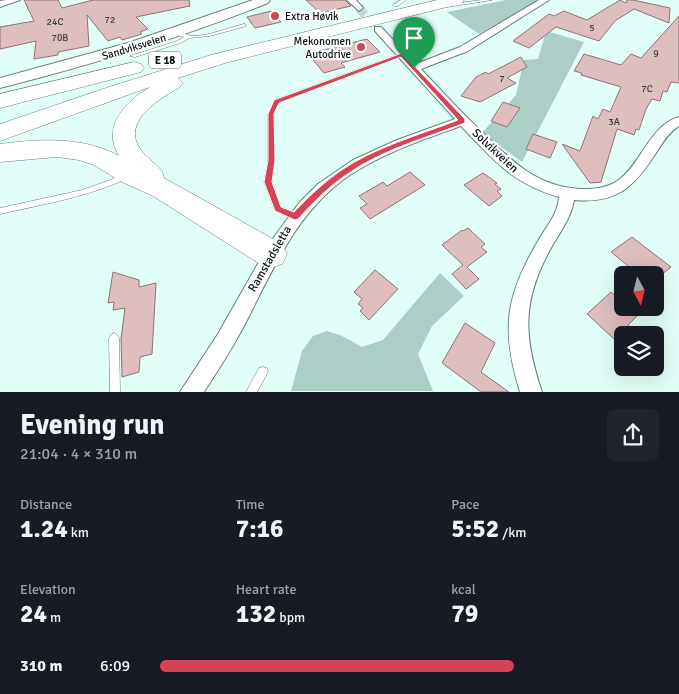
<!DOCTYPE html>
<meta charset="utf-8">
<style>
:root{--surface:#171b24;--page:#20242c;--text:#f1f3f6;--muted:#9ea1a6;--accent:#d54456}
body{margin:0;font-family:Signika,sans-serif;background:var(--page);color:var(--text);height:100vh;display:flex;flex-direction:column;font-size:19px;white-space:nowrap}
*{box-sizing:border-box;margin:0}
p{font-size:16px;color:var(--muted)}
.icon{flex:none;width:28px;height:28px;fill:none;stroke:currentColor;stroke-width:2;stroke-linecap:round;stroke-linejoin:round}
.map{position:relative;height:392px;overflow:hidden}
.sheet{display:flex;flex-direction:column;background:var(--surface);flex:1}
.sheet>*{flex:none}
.needle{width:32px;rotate:173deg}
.buttons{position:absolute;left:614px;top:266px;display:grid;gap:10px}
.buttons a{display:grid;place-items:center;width:50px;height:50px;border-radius:8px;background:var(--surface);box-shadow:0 5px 20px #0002;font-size:25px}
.pin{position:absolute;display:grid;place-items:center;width:42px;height:42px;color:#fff;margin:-51px -21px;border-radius:50% 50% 50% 0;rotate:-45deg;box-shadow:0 0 5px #0007}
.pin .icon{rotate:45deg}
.round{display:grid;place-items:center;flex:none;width:52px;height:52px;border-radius:8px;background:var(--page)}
.head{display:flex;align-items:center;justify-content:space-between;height:85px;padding:0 20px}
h1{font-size:28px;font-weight:700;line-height:38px}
.stats{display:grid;grid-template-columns:repeat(3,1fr);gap:8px;height:85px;padding:5px 20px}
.stats div{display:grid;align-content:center}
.stats b{font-size:25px;font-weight:700}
.stats small{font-size:14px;font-weight:400}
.stats p{font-size:14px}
ul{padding:0 20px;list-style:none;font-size:16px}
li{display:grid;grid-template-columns:80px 60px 1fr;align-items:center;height:38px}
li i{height:12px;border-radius:6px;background:var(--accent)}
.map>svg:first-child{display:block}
.green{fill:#abcec7}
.building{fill:#debebe;stroke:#917374}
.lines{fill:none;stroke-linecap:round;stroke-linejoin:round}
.street-tunnel{stroke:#c1dbd6;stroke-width:9;stroke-dasharray:9 5;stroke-linecap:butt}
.lane-casing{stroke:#61807b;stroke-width:1}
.street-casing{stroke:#61807b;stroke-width:2}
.secondary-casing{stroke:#61807b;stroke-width:2}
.highway-casing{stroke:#61807b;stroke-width:1}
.lane{fill:#fff;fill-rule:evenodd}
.street{fill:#fff;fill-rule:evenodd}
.secondary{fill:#fff;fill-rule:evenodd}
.highway{fill:#fff;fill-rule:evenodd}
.route{fill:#d54456;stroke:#fff;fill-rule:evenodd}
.poi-dot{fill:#d54456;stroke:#fff;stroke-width:2}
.labels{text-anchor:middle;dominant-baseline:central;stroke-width:4.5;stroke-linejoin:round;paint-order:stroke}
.number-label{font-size:10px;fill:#3e3f3e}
.far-poi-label{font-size:11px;fill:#081513;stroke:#fff;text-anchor:start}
.far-street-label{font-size:11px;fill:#081513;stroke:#fff}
.shield{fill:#fff;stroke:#525b5a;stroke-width:1}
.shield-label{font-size:11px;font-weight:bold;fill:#081513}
.street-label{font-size:12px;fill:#081513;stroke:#fff}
</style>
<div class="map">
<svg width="679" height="392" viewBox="0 0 679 392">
<rect width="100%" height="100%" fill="#e2fef8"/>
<g class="green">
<path d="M 506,0 L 539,0 L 479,34 L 447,12 Z"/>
<path d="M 546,31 L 584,42 L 522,162 L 482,133 L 516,95 L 524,60 L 538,59 Z"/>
<path d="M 440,273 L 464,296 L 432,326 L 418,354 L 433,391 L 291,391 L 302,351 L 313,336 L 327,331 L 342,336 L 362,347 L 383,340 Z"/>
</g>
<g class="building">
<path d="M 24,0 L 58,0 L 62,8 L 93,0 L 189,0 L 190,6 L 136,17 L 148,29 L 140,32 L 142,34 L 122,40 L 120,37 L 108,41 L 87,15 L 89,46 L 58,52 L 58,55 L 34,59 L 36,41 L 0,49 L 0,27 L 34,21 Z"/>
<path d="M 306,0 L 345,0 L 351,6 L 320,13 Z"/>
<path d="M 620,0 L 626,3 L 627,0 L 633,0 L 670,8 L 669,23 L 634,9 L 615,21 L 599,41 L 556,27 L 529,48 L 513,41 L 549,14 L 554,16 L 564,11 L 587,20 Z"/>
<path d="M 271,11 L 281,22 L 255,28 L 247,17 Z"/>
<path d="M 679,16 L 679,83 L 671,82 L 667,92 L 663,91 L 660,101 L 652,99 L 646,109 L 639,130 L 636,129 L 634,135 L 617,129 L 601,182 L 590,183 L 562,144 L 580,151 L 593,116 L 598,119 L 603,109 L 610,112 L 621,87 L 581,75 L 582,73 L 574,71 L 584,54 L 621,65 L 631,54 L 641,58 Z"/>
<path d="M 367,39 L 380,52 L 341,63 L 345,67 L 324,73 L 308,54 Z"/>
<path d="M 521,57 L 527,67 L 507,78 L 516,83 L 480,102 L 461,96 L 476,77 L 486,72 L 488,74 Z"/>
<path d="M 503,102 L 520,108 L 507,127 L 491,121 Z"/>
<path d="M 533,134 L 557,142 L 550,158 L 526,149 Z"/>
<path d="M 410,172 L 425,185 L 370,219 L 360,208 L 367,204 L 359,196 L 383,182 L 387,186 Z"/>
<path d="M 483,173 L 497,183 L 495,184 L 501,189 L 497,191 L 502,196 L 489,206 L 464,185 Z"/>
<path d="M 468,228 L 485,244 L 481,247 L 487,252 L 467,267 L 479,279 L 466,289 L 452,274 L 463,265 L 442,245 L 462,230 L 463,231 Z"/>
<path d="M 632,237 L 671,267 L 661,275 L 639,275 L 611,252 Z"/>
<path d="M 375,270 L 398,289 L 369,320 L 360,311 L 363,308 L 358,304 L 362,299 L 354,292 Z"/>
<path d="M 113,272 L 139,280 L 139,287 L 156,283 L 152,354 L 140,357 L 139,372 L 122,377 L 121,339 L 125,308 L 113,310 L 114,302 L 108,303 Z"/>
<path d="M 611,292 L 622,302 L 622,308 L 629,308 L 638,315 L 628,325 L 639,335 L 618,335 L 614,339 L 587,314 Z"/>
<path d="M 465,323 L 495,343 L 481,372 L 509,392 L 481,392 L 442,363 Z"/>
</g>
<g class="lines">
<path class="street-tunnel" d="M 359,8 L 378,29"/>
<g class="lane-casing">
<g id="lane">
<path d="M 401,0 L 406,0 L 398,6 L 394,6 L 394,4 Z"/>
<path d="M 481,0 L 492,0 L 441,8 L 439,7 L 441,6 Z"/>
<path d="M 244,24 L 246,25 L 246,26 L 210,36 L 189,38 L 181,43 L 135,57 L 130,56 L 177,41 L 184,37 L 176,34 L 176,32 C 182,32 186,35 192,36 C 210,36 227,28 244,24 Z"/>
<path d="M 400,54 L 405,55 L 279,102 L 274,114 L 274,161 L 272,182 L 281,207 L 298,214 L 299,216 L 298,218 L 295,219 L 275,211 L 264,182 L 268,161 L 268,114 L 275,100 Z"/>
<path d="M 127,172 L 130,173 L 131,175 L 130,177 C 89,197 44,204 0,214 L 0,208 L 82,190 L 110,180 Z"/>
<path d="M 114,333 L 117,335 L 119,338 L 120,392 L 110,392 L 109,338 L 111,335 Z"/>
<path d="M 263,367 L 267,368 L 268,372 L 257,392 L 246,392 L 259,368 Z"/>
</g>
</g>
<g class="street-casing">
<g id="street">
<path d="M 6,0 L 20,0 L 0,7 L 0,1 Z"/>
<path d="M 347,0 L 356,0 L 363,8 L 359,11 Z"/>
<path d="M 539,0 L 549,0 L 468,51 L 421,69 C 440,89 459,110 479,129 C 511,160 536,188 584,189 C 597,189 610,187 620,179 C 642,162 650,125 679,117 L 679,126 C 669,132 662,143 656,153 C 634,187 617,204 574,200 C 571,218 560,232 551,248 C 522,300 523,336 542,392 L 520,392 C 501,330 505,297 538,241 C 546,227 558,214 559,197 C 511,183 494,160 461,126 C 423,140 383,153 350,175 C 296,211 272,272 244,326 C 232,349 218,370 204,392 L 180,392 L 218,334 L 269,244 L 299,203 L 318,184 L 353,160 L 397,140 L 455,119 L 375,31 L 375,27 L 381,27 L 416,64 L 460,47 Z"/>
</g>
</g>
<g class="secondary-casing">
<path id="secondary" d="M 253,0 L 270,0 L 268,3 C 181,38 91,65 0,88 L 0,78 L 128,43 Z"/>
</g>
<g class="highway-casing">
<g id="highway">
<path d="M 437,0 L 464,0 L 462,3 L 225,63 L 178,78 L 183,83 L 180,87 C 157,100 116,125 145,155 C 152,162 163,168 164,178 L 282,244 L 287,254 L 282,264 L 271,268 L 260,264 L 153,196 L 120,181 L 94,165 L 79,160 L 57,157 L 0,162 L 0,144 C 40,139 82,136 119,156 C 101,127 125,102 150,87 L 0,141 L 0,124 L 109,87 L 211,55 Z"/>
<path d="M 134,62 L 141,64 L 144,68 L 141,72 L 0,108 L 0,94 Z"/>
</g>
</g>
<use href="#lane" class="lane"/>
<use href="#street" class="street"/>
<use href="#secondary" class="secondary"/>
<use href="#highway" class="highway"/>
</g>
<path class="route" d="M 402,53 L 465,119 L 465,123 C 425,138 381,150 346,175 C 328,187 313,203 298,219 L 295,220 L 275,211 L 264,182 L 268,160 L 268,114 L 274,100 ZM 401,57 L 458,120 C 419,135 375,147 340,171 C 323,183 308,197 294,212 L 281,207 L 272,182 L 275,160 L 274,114 L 279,103 Z"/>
<g class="poi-dot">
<circle cx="275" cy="16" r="5"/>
<circle cx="361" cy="47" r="5"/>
</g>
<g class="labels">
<g class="number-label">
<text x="110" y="20">72</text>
<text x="55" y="22">24C</text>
<text x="592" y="28">5</text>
<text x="60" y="38">70B</text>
<text x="656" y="54">9</text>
<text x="502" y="79">7</text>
<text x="647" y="89">7C</text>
<text x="614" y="122">3A</text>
</g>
<g class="far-poi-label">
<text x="285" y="16">Extra Høvik</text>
<text x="351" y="41" text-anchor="end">Mekonomen<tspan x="351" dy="13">Autodrive</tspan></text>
</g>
<g class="far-street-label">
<text transform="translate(134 47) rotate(-17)">Sandviksveien</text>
</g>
<rect class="shield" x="149" y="51.5" width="32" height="17" rx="4"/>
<g class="shield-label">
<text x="165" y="60">E 18</text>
</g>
<g class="street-label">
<text transform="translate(495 151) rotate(43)">Solvikveien</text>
<text transform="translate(270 259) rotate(-60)">Ramstadsletta</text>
</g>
</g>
</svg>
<div class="buttons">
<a><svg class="needle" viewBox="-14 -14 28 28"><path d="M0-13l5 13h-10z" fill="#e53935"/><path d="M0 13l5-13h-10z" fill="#9ea1a6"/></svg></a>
<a><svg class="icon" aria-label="layers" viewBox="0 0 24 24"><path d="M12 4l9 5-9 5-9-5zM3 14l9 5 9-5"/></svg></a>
</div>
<div class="pin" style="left:414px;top:68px;background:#1e9e55"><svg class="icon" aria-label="arrive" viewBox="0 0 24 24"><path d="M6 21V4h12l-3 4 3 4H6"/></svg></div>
</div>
<section class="sheet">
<div class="head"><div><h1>Evening run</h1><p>21:04 · 4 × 310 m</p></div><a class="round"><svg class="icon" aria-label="share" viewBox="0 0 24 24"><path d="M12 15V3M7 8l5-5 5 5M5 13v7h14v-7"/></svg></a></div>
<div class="stats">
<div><p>Distance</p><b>1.24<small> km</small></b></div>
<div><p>Time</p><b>7:16</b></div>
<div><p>Pace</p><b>5:52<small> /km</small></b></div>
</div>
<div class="stats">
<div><p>Elevation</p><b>24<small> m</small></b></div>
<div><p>Heart rate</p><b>132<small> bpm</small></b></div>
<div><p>kcal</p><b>79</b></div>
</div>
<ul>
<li><b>310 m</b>6:09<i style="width:71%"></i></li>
</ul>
</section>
